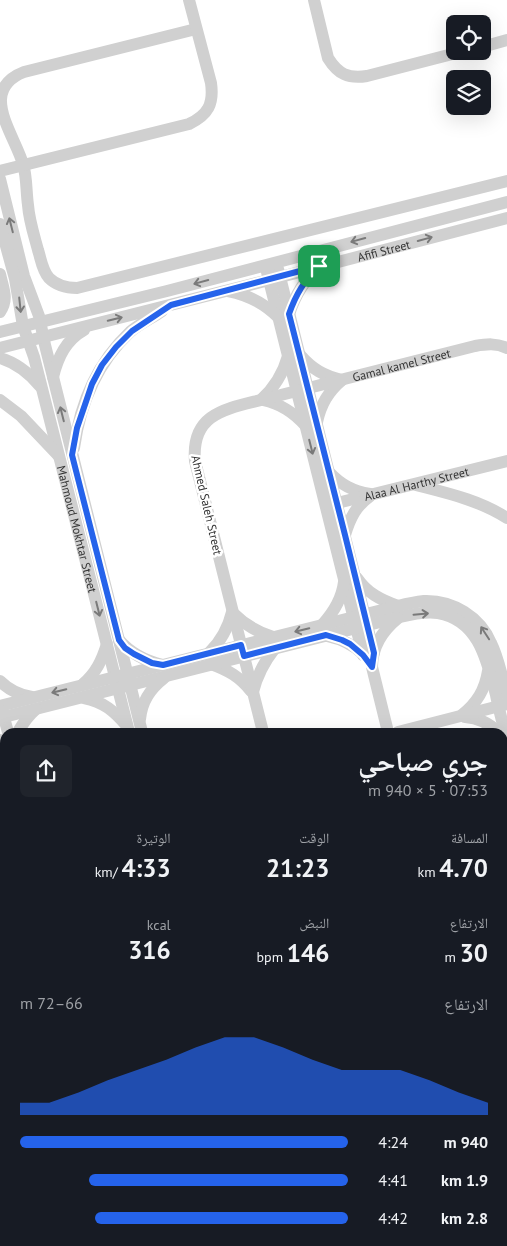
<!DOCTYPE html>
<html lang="ar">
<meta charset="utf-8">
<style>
:root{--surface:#171b24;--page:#20242c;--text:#f1f3f6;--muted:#9ea1a6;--accent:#2563eb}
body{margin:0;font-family:"PT Sans","Noto Naskh Arabic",sans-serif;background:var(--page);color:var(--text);direction:rtl;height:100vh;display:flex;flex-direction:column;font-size:19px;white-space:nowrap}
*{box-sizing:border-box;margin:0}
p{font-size:16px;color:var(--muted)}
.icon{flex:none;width:28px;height:28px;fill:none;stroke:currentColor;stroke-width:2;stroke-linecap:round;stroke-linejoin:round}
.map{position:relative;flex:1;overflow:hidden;direction:ltr}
.drawer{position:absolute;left:0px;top:728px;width:508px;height:519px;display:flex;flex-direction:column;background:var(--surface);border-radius:15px 15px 0 0;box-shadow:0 5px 20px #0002;direction:rtl}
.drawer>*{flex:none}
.tools{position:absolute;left:446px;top:15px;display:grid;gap:10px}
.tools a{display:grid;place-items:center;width:45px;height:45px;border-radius:8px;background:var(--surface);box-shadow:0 5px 20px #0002;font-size:25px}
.pin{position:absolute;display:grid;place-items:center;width:42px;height:42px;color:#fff;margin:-21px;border-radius:10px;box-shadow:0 2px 8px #0006}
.round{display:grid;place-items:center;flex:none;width:52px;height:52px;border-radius:8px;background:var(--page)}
.summary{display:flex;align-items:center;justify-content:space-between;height:85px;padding:0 20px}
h1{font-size:28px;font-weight:800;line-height:38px}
.metrics{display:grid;grid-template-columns:repeat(3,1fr);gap:8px;height:85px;padding:5px 20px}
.metrics div{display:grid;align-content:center}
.metrics b{font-size:25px;font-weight:800}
.metrics small{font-size:14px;font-weight:400}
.metrics p{font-size:14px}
.chart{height:140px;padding:10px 20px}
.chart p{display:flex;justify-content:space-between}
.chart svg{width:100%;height:90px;margin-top:5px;fill:var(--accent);opacity:.7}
ul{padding:0 20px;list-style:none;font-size:16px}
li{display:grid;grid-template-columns:80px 60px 1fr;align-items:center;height:38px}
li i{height:12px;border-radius:6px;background:var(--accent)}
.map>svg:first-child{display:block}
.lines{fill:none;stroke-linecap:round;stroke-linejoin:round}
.minor{stroke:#d0d0d0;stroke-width:12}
.oneway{stroke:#7a7a7a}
.route-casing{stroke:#fff;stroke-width:10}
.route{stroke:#2563eb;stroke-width:6}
.labels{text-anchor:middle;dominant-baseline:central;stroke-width:5;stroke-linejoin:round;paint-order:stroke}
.street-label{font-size:12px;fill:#333;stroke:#fff}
</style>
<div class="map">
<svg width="507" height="1246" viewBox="0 0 507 1246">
<rect width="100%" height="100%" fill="#fff"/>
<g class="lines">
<g class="minor">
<path d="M 314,0 L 328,58 C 338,74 348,79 367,76 L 464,51"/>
<path d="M 196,29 L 24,72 C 11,77 2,85 1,99 C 0,119 17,144 23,164 C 27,177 26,191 28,205 C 29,220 34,235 38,250 C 41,259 42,270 49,278 C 57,286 66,288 77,288 L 507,181"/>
<path d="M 482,47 L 507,40"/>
<path d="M 0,171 L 189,124 C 208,115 214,104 211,83 L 189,0"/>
<path d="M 0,179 L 24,276 L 39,316 L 45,345 L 142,732"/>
<path id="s1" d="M 0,224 L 15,279 L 23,326 L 34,357 L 129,732"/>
<path d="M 278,269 L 374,653"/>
<path d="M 267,272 L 363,655"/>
<path d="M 0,274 C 3,288 9,299 0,312"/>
<path d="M 228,291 C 249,295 264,303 278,317"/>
<path d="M 289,314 C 295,296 303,281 318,268"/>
<path d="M 0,332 L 167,291 L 507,202"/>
<path id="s2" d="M 0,348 L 269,280 L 507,218"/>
<path d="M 300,355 C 312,369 324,376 342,380"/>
<path d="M 0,358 C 17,363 29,373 40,386"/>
<path d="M 53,377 C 58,357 66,340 84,330"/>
<path d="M 0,400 L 21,416 L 58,455"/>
<path d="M 261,400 C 275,387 283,374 288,356"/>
<path d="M 263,400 C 281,404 293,412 305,425"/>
<path d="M 317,422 C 321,404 328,392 342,380"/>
<path d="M 74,448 C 80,404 97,363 130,332 C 139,324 152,318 162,311"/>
<path d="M 329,472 C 341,485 353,491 370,494"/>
<path d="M 416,485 C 447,493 479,500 507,518"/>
<path id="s3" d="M 329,505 L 507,461"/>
<path d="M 345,535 C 350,518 356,506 370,496"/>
<path d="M 357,578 C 367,593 381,600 398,606"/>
<path d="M 233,613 C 245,625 257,632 273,637"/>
<path d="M 322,625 C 334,612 342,599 344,582"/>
<path d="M 327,636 C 341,639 353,644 364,655"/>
<path d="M 119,640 C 131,654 145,661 163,665"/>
<path d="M 209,653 C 221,641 228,629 232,612"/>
<path d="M 211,664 C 228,670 240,677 251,691"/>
<path d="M 0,681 C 9,690 19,695 32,697"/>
<path d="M 83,684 C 96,673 102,660 107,644"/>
<path d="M 253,692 C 257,675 264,662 275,648"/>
<path d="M 84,698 C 104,702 114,711 127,726"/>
<path d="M 0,706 L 398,606 C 406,604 415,602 424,601 C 453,600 480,617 491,643 C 499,659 502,678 507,695"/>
<path d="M 2,711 L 8,732"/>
<path d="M 462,715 C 477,703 485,690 488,671"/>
<path d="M 465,717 C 478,718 489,723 498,732"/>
<path d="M 0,718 L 400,617 C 412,614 425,611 438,613 C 479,620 487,661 496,695 C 499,710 503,725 507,740"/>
<path d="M 140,719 C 142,701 150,689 164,678"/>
<path d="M 18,732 C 23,723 28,716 36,709"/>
<path id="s4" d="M 263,732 L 195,461 C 191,414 225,409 261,400 L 475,346 C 487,344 496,343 507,348"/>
<path d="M 388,732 L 372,667 C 372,647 382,631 398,618"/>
<path d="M 398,732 L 507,704"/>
<path d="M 0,740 L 5,745"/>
<path d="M 502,936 L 507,936"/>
<path d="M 0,943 L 5,942"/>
<path d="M 502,1061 L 507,1060"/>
<path d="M 0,1067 L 5,1065"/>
<path d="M 0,1080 L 5,1079"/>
<path d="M 502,1090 L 507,1083"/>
<path d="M 502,1190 L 507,1208"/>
<path d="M 0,1200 L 5,1199"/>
<path d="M 32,1241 L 35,1246"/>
<path d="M 257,1241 L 258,1246"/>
<path d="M 381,1241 L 382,1246"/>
<path d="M 501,1241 L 502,1246"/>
<path d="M 159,1246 L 178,1241"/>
</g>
</g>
<defs><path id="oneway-shaft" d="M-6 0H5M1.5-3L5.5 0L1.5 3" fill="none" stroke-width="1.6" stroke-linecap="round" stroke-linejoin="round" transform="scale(1.25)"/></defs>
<g class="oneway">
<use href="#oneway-shaft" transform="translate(11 225) rotate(-104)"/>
<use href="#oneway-shaft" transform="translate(425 239) rotate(-15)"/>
<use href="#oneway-shaft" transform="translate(358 240) rotate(165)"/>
<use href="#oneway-shaft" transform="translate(201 282) rotate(165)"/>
<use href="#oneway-shaft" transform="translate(20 305) rotate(84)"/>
<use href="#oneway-shaft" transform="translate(115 319) rotate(-14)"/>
<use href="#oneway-shaft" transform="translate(62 414) rotate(-104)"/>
<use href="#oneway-shaft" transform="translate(311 447) rotate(76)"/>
<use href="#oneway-shaft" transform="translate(98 609) rotate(76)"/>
<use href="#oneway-shaft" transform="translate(421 614) rotate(-5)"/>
<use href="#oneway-shaft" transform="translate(302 630) rotate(166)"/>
<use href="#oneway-shaft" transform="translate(485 633) rotate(-123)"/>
<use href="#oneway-shaft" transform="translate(59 691) rotate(166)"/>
</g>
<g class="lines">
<g class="route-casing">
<path id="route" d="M 319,266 C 304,281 296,294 289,314 L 345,535 L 374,653 L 372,667 L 363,655 L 350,644 L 342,640 L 326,635 L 244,656 L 241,645 L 163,665 L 152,663 L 134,654 L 125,648 L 119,640 L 72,455 L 77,428 L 92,384 L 102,365 L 116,347 L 132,331 L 171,305 Z"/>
</g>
<use href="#route" class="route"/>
</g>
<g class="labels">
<g class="street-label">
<text stroke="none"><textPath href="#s2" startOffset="396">Afifi Street</textPath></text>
<text stroke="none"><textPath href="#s4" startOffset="526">Gamal kamel Street</textPath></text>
<text stroke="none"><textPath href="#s3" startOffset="90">Alaa Al Harthy Street</textPath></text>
<text transform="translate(207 505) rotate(77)">Ahmed Saleh Street</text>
<text stroke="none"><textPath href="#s1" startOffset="315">Mahmoud Mokhtar Street</textPath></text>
</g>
</g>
</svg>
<div class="tools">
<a><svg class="icon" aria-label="locate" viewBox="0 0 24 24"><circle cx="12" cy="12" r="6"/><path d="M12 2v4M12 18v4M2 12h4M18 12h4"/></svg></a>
<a><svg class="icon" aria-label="layers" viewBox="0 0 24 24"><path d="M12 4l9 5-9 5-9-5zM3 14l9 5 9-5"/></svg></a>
</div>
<div class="pin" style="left:319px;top:266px;background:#1e9e55"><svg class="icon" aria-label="arrive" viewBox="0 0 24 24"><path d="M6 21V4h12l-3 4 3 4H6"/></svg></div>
<section class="drawer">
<div class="summary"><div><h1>جري صباحي</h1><p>07:53 · 5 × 940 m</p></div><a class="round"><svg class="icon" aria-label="share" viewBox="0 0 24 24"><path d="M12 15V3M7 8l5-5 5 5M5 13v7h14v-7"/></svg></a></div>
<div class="metrics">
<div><p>المسافة</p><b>4.70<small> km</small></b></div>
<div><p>الوقت</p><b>21:23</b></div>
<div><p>الوتيرة</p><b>4:33<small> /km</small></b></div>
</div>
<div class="metrics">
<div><p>الارتفاع</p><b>30<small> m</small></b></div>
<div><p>النبض</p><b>146<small> bpm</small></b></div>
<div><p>kcal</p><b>316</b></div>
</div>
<div class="chart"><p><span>الارتفاع</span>66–72 m</p>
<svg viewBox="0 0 160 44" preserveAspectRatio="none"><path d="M0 44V38L10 38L20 33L30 27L40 22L50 17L60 11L70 6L80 6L90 11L100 17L110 22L120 22L130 22L140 27L150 33L160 38V44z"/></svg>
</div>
<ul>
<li><b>940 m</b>4:24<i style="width:100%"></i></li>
<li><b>1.9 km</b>4:41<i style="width:79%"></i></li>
<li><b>2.8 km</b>4:42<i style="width:77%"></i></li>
</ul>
</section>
</div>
